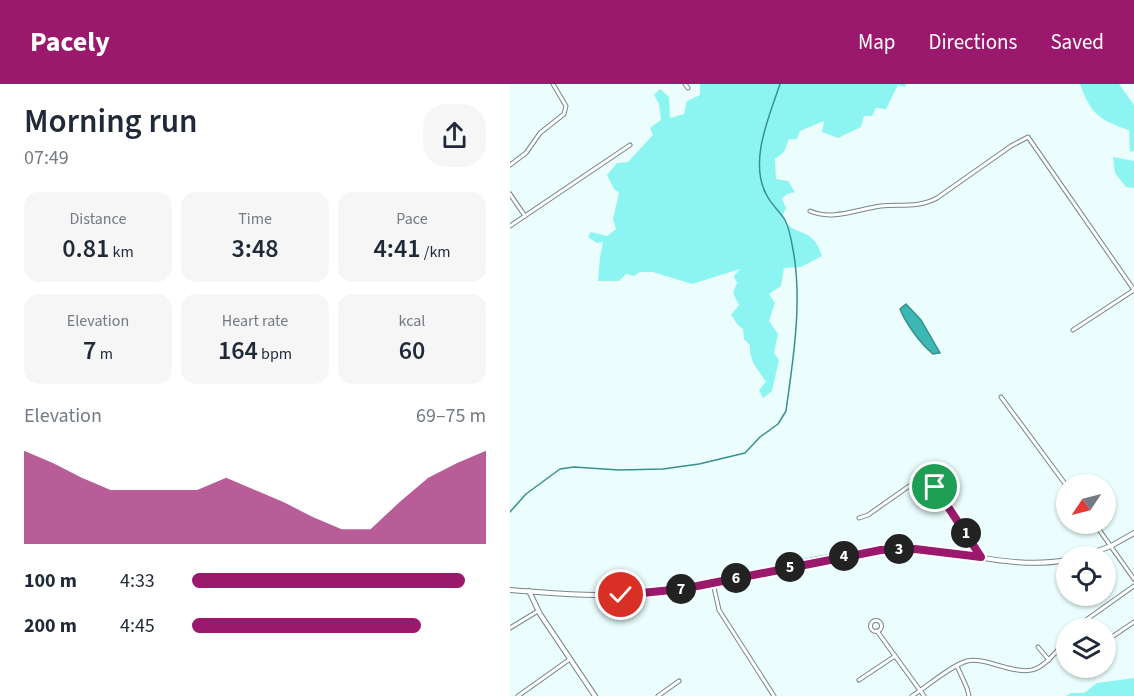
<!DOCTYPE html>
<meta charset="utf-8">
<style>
:root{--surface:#fff;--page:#f6f6f7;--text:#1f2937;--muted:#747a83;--accent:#9b196d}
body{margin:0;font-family:"Source Sans 3",sans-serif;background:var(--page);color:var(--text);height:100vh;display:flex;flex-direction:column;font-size:22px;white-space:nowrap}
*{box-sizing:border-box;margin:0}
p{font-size:20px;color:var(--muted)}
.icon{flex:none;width:33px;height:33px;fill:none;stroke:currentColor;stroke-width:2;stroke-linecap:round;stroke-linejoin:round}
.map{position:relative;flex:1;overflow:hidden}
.drawer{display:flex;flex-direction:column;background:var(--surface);width:510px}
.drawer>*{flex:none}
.needle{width:39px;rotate:235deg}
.fabs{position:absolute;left:546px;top:390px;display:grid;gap:12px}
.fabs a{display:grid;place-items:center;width:60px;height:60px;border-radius:50%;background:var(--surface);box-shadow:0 2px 4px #0004;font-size:30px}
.pin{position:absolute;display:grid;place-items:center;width:51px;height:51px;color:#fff;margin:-26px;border:3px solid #fff;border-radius:50%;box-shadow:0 2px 6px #0007}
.km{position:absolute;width:30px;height:30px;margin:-15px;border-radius:50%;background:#222;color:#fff;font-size:16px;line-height:30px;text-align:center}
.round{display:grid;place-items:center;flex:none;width:63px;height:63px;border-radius:24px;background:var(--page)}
.head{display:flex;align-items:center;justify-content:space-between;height:102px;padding:0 24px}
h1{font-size:33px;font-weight:600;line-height:45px}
.figures{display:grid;grid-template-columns:repeat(3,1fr);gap:9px;height:102px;padding:6px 24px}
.figures div{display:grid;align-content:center;border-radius:15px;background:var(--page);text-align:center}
.figures b{font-size:26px;font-weight:600}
.figures small{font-size:16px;font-weight:400}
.figures p{font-size:16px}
.chart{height:168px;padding:12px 24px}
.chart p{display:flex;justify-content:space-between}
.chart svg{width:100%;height:108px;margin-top:6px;fill:var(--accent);opacity:.7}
ul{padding:0 24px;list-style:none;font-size:20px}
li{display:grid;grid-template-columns:96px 72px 1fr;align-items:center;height:45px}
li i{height:15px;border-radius:8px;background:var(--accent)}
header{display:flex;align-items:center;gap:36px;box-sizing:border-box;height:84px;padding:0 30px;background:var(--accent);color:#fff}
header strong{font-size:28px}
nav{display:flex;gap:33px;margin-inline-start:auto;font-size:21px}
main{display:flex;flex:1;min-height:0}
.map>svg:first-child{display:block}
.green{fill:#8df5f1}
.water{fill:#3db7b4;stroke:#38908e;stroke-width:1.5}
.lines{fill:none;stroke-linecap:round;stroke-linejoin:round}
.stream{stroke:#38908e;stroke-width:1.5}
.minor-casing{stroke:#768786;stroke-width:5}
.tertiary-casing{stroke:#768786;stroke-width:6}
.minor{stroke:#fff;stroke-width:3}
.tertiary{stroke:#fff;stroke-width:4}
.route-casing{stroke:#fff;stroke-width:12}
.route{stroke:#9b196d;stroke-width:8}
</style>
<header>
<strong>Pacely</strong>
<nav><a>Map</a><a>Directions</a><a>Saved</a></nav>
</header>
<main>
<section class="drawer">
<div class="head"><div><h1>Morning run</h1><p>07:49</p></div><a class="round"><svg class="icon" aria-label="share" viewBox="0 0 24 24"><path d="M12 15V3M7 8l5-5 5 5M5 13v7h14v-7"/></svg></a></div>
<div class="figures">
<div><p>Distance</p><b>0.81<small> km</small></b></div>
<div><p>Time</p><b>3:48</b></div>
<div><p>Pace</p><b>4:41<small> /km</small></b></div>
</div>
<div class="figures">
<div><p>Elevation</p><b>7<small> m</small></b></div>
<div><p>Heart rate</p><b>164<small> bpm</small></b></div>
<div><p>kcal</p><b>60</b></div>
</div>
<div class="chart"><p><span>Elevation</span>69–75 m</p>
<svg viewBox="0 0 160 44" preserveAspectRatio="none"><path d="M0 44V6L10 11L20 17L30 22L40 22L50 22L60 22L70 17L80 22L90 27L100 33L110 38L120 38L130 27L140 17L150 11L160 6V44z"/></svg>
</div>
<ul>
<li><b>100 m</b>4:33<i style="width:93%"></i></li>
<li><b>200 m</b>4:45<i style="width:78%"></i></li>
</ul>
</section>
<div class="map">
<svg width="624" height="612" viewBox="0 0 624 612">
<rect width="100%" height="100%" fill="#ebfefd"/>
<g class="green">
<path d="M 190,0 L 396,0 L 395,3 L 388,1 L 376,25 L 366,24 L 362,32 L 354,32 L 351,43 L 328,54 L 312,48 L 314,37 L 290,47 L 287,55 L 279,55 L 274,68 L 265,75 L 266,95 L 278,97 L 285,108 L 277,110 L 272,115 L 276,124 L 272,133 C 286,156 302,140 312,172 L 291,183 L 274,184 L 271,202 L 259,210 L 265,219 L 259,237 L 268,250 L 264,269 L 269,276 L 262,307 L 253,314 L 249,306 L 256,298 C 248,285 239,278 240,261 L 234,255 L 233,245 L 228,241 L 221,231 L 229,221 L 223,209 L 227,199 L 224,192 L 230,185 L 182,200 L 143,188 L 130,188 L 124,192 L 116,190 L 109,197 L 88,197 L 90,173 L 93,158 L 87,159 L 78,153 L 81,148 L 97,152 L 106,145 L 103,135 L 109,109 L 104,105 L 97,91 L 107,79 L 118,78 L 143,51 L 140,44 L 151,36 L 149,20 L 144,11 L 150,5 L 159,13 L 160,34 L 174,30 L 177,17 L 190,11 Z"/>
<path d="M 570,0 L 609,0 L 624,21 L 624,67 L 620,68 L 619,46 C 589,36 581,30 570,0 Z"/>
<path d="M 603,73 L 624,77 L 624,104 L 616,103 L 605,89 Z"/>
<path d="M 624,594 L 624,612 L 556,612 L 561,609 L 574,609 L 587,599 Z"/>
</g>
<path class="water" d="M 396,220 L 411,236 L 430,269 L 423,270 C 410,259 396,240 390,225 Z"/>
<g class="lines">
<path class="stream" d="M 0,428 L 16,410 L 50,385 L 64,383 L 109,386 L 153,385 L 189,380 L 235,369 L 250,353 L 268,340 L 276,327 C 283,276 292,222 284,171 C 282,161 280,145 275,136 C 269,127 261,120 256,110 C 239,77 259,33 270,0"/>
<g class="minor-casing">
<g id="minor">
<path d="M 175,0 L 178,4"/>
<path d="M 0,81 L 16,69 L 30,49 L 54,30 L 56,22 L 43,0"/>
<path d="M 0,110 L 15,132"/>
<path d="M 300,127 C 322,137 348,125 371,122 C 390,120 409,124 427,114 L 501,62 L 518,53 L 624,206"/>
<path d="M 0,142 L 120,61"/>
<path d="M 563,246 L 624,206"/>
<path d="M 491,313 L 556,401"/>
<path d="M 349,434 L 358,431 L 412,393 L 416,393 L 425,403 L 471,473"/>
<path d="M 585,440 L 624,495"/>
<path d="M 203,499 L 209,526 L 264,612"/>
<circle cx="366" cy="542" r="5.5"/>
<path d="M 0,544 L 28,527"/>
<path d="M 568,544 L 576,536 L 624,502"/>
<path d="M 367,547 L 414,612"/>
<path d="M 596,557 L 624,538"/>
<path d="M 528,563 L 539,576"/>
<path d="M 447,582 L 457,604 L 459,612"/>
<path d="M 349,596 L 385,572"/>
<path d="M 8,612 L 60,575"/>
<path d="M 148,612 L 169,597"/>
<path d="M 402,612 C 418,602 440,582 457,577 C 465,575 473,577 480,579 C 524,592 526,591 556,557"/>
</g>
</g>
<g class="tertiary-casing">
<g id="tertiary">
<path d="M 574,472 L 601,462 L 624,449"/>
<path d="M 0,506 C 50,510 100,514 150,508 C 227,498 302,470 379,465 C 438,462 500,487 556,476"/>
<path d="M 19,507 L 30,530 L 85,612"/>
</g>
</g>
<use href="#minor" class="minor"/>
<use href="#tertiary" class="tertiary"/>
</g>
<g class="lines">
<g class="route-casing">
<path id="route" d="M 111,511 L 172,505 L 371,466 L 405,465 L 471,473 L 425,403"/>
</g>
<use href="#route" class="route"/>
</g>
</svg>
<div class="fabs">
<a><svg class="needle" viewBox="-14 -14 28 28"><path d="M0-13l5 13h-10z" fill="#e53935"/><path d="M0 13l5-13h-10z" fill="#747a83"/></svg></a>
<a><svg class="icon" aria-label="locate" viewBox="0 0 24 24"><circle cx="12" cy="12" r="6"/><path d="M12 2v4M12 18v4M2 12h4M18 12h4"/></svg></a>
<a><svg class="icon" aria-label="layers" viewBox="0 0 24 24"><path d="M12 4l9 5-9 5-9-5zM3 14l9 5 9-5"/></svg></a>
</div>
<div class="pin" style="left:425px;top:403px;background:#1e9e55"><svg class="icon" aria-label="arrive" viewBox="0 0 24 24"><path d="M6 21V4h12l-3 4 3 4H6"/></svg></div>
<div class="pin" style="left:111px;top:511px;background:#d93025"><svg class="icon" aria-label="check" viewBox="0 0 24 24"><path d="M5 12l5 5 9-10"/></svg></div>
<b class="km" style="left:456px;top:449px">1</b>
<b class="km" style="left:389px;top:465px">3</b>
<b class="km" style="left:334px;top:472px">4</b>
<b class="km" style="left:280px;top:483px">5</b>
<b class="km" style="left:226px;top:494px">6</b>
<b class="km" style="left:171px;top:505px">7</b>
</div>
</main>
